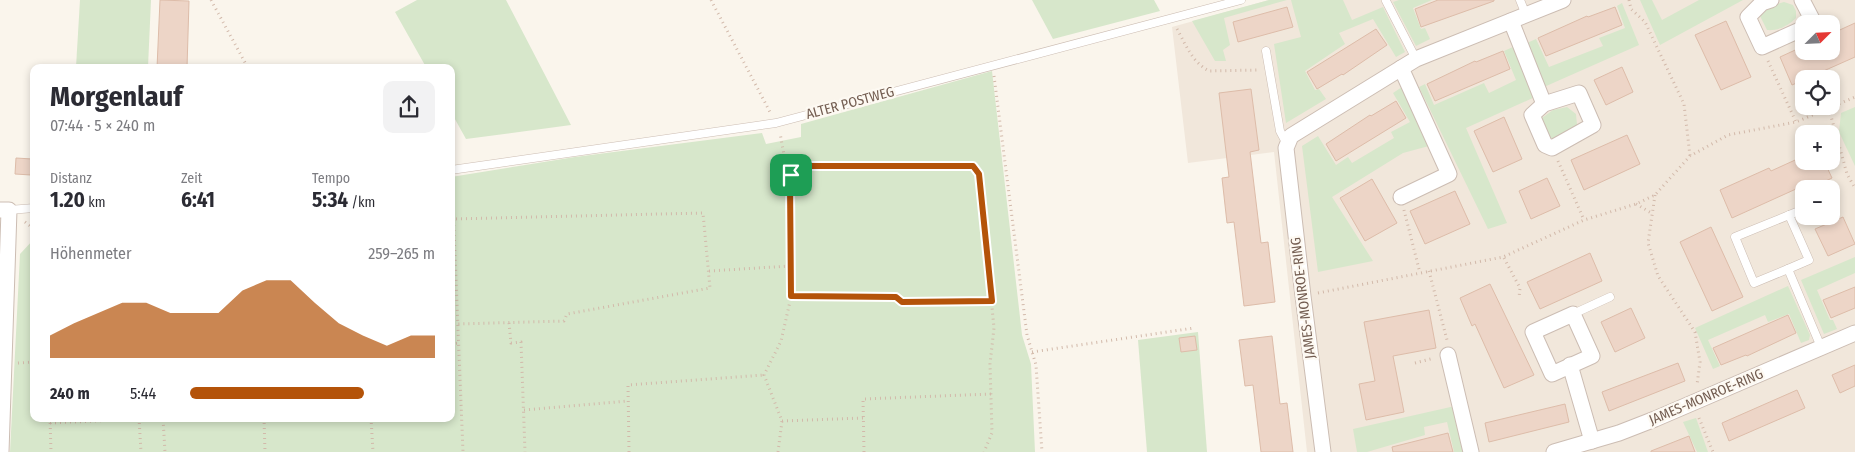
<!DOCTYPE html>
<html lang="de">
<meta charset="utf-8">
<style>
:root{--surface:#fff;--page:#f2f2f3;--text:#2b2b33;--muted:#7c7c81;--accent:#b45309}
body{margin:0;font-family:"Fira Sans Condensed",sans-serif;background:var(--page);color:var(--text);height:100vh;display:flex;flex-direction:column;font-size:19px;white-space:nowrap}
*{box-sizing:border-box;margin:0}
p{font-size:16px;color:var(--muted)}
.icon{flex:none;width:28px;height:28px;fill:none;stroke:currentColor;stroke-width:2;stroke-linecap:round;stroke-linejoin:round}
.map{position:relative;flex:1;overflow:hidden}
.drawer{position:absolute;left:30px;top:64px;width:425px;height:358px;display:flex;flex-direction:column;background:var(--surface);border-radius:10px;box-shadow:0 2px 8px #0003}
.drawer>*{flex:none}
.needle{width:32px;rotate:66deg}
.fabs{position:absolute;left:1795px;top:15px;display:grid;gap:10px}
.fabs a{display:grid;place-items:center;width:45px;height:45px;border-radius:10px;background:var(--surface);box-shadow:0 2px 8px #0003;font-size:25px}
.pin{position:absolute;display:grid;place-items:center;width:42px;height:42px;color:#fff;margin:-21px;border-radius:10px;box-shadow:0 2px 8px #0006}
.round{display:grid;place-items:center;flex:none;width:52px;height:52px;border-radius:10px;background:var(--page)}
.headline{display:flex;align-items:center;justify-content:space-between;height:85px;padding:0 20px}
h1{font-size:28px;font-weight:700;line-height:38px}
.stats{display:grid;grid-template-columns:repeat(3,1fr);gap:8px;height:85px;padding:5px 20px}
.stats div{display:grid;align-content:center}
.stats b{font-size:21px;font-weight:700}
.stats small{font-size:14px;font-weight:400}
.stats p{font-size:14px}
.chart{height:140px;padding:10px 20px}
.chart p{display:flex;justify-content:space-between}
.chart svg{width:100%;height:90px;margin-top:5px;fill:var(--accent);opacity:.7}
ul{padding:0 20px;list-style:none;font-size:16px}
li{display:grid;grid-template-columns:80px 60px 1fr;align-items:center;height:38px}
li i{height:12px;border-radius:6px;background:var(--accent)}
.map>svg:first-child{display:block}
.residential{fill:#f1e7db;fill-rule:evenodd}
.green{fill:#d7e7cb}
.building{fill:#edd5c7;stroke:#ddbca9}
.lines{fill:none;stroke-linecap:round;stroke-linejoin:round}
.lane-casing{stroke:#ccbdb3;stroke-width:9}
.street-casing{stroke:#ccbdb3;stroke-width:17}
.path{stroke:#d2b9aa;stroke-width:3;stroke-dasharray:1 4;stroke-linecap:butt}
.lane{stroke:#fff;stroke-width:8}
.street{stroke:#fff;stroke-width:15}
.route-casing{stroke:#fff;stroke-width:10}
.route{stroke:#b45309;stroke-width:6}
.labels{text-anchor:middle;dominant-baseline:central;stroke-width:4.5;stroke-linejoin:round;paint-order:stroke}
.street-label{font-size:14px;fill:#735d51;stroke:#fdf9f2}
</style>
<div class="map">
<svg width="1855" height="452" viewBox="0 0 1855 452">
<rect width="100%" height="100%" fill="#faf5ec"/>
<path class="residential" d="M 1269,0 L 1855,0 L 1855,452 L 1307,452 L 1274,152 L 1188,163 L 1172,27 ZM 1804,24 L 1831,24 L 1831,51 L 1804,51 ZM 1804,79 L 1831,79 L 1831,106 L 1804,106 ZM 1804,134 L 1831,134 L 1831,161 L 1804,161 ZM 1804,189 L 1831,189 L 1831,216 L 1804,216 Z"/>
<g class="green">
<path d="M 80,0 L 151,0 L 148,67 L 76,67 Z"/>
<path d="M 417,0 L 506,0 L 571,125 L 466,139 L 451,112 L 451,68 L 426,67 L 395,12 Z"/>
<path d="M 1032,0 L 1154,0 L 1160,11 L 1053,39 Z"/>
<path d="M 1269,0 L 1287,0 L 1224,18 L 1230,45 L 1223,50 L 1226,61 L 1215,61 L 1192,21 Z"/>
<path d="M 1291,0 L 1343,0 L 1352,20 L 1383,7 L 1405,52 L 1396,57 L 1373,19 L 1339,33 L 1345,44 L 1305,71 L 1315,90 L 1319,89 L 1326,99 L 1286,123 L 1274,44 L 1301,37 Z"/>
<path d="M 1399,0 L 1432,0 L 1413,8 L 1421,29 L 1425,28 L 1430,39 L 1416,46 L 1393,2 Z"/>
<path d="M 1640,0 L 1652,0 L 1662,20 L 1699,0 L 1743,0 L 1660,45 Z"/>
<path d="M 1784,2 L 1793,5 L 1796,11 L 1796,18 C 1788,26 1778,31 1767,30 L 1760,16 L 1771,6 Z"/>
<path d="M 1622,3 L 1639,45 L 1544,87 L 1527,43 L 1536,39 L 1549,67 L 1603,46 L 1599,38 L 1625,28 L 1617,6 Z"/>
<path d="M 1515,46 L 1535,97 L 1466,128 L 1507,223 L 1488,229 L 1419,87 L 1425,84 L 1434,105 L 1484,83 L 1489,93 L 1516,80 L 1504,51 Z"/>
<path d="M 992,71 L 1022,335 L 1031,364 L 1035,452 L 10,452 L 20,254 L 34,239 L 34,418 L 451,418 L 451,177 L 575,157 L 762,133 L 766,144 L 801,137 L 801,124 Z"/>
<path d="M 1402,87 L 1429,146 L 1403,153 L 1332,197 L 1373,261 L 1318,272 L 1302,146 L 1318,136 L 1336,165 L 1348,157 L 1352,163 L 1394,138 L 1391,132 L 1410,122 L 1393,93 Z"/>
<path d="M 1567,107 L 1576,114 L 1577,125 C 1570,132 1560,139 1550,138 L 1542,118 L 1553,110 Z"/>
<path d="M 1855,107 L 1855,166 L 1839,132 L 1841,113 Z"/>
<path d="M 1855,257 L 1855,273 L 1817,290 L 1830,320 L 1833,320 L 1837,329 L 1824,334 L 1801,280 Z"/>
<path d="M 1788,286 L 1810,335 L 1809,340 L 1801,343 L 1789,314 L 1768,322 L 1765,315 L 1708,340 L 1720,366 L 1713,369 L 1695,328 Z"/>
<path d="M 1198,332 L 1207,452 L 1147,452 L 1138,340 Z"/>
<path d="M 1455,406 L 1466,452 L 1454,452 L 1447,422 L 1424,427 L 1425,435 L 1367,452 L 1357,452 L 1353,429 Z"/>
<path d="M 1696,418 L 1708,452 L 1697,452 L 1683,422 Z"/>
</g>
<g class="building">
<path d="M 160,0 L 189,1 L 187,68 L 157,68 Z"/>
<path d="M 1438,0 L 1494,0 L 1494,1 L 1421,27 L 1415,9 Z"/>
<path d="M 1287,7 L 1293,27 L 1238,42 L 1233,22 Z"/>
<path d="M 1615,7 L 1622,25 L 1546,56 L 1538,38 L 1587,16 L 1588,17 Z"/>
<path d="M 1726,21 L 1751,77 L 1721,90 L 1695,35 Z"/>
<path d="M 1855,23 L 1855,57 L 1792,85 L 1780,57 L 1804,46 L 1804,51 L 1831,51 L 1831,34 Z"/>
<path d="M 1376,29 L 1387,45 L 1343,75 L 1342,74 L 1317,89 L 1307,72 Z"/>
<path d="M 1503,51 L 1510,69 L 1435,101 L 1427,84 L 1475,61 L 1476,62 Z"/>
<path d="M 1622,67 L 1633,92 L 1606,105 L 1594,80 Z"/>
<path d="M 1251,89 L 1259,150 L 1250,152 L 1261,243 L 1268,242 L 1275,302 L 1244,306 L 1234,222 L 1227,223 L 1222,178 L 1229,177 L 1219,93 Z"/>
<path d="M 1396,101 L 1406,118 L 1336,161 L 1326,144 L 1370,115 L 1371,116 Z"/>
<path d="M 1504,117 L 1522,159 L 1493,172 L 1474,131 Z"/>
<path d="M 1627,135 L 1640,164 L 1584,190 L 1571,160 Z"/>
<path d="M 1804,156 L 1804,161 L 1824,161 L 1832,178 L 1809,189 L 1796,189 L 1732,218 L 1720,190 L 1769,168 L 1771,171 Z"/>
<path d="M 16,158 L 32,159 L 31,175 L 15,174 Z"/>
<path d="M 1547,178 L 1560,206 L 1531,219 L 1519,191 Z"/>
<path d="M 1372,179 L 1397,223 L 1365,241 L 1340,198 Z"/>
<path d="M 1455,191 L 1470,224 L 1425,244 L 1410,211 Z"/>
<path d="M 1843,217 L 1855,244 L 1828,256 L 1815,229 Z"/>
<path d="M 1711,227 L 1743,297 L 1712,311 L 1680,242 Z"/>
<path d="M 1590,253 L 1602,281 L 1540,309 L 1527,282 Z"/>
<path d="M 1490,284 L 1534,375 L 1504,388 L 1475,324 L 1472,326 L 1460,298 Z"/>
<path d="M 1855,287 L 1855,308 L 1831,318 L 1823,300 Z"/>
<path d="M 1631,308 L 1645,338 L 1615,352 L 1601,322 Z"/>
<path d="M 1429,310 L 1436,348 L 1393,356 L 1404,412 L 1366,420 L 1359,384 L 1375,381 L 1364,322 Z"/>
<path d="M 1788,315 L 1796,333 L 1747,356 L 1746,355 L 1721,365 L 1713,348 Z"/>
<path d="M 1195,336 L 1197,350 L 1181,352 L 1179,338 Z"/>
<path d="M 1272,336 L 1280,404 L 1287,403 L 1293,452 L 1261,452 L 1253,385 L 1245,386 L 1239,340 Z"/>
<path d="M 1678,363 L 1685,381 L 1609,411 L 1602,392 Z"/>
<path d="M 1855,365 L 1855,386 L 1840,393 L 1832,375 Z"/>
<path d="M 1797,390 L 1805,408 L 1729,441 L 1722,423 Z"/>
<path d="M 1565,404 L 1569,422 L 1489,442 L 1485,423 Z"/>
<path d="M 1448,433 L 1453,452 L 1393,452 L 1392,447 Z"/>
<path d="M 1689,436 L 1695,452 L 1651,452 L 1651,451 Z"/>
</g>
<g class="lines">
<g class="lane-casing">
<g id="lane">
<path d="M 1520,0 L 1526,15"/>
<path d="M 1386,1 L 1416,59"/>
<path d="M 1266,51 L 1280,131 L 1287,144"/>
<path d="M 451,170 L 776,123 L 1241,0"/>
<path d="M 1804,209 L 1735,237 L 1754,283 L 1788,269 L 1821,347"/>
<path d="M 9,210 L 34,208"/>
<path d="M 1788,269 L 1809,260 L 1789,215"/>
<path d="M 1573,314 L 1610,297"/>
</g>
</g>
<g class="street-casing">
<g id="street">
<path d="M 1771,0 L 1762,3 L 1748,17 L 1762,47 L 1804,28"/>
<path d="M 1802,0 L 1814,23 L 1812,24"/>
<path d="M 1511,21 L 1544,104"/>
<path d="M 1401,68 L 1449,174 L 1401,197"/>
<path d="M 1579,93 L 1593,125 L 1552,148 L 1545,145 L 1532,115 L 1544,104 Z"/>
<path d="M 0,210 L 9,210 L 1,452"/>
<path d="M 1573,314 L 1592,356 L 1552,374 L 1533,332 Z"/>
<path d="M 1448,355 L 1471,452"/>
<path d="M 1570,365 L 1592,441"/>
<path d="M 1323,452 L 1303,296 L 1286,148 L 1291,136 L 1416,59 L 1563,0"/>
<path d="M 1554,452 L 1619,433 L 1655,419 L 1855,333"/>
</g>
</g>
<g class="path">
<path d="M 211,0 L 248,68"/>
<path d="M 711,0 L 770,112"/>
<path d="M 1629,0 L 1631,9 L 1645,22 L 1684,104 L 1690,156"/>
<path d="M 1177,29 C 1186,45 1192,62 1209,71 L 1259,70"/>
<path d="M 1768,61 L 1796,122"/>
<path d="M 994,76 L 1027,335 L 1036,365 L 1042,452"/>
<path d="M 1829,109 L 1847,174 L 1855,188"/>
<path d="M 1558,161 L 1584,220"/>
<path d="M 791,175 L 805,166 L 973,166 L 979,174 L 994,328 L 990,364 L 992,433 L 984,452"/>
<path d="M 452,180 L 463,452"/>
<path d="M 1655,195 L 1648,243 L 1658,276 L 1695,332 L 1700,362 L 1697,385"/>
<path d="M 1636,204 L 1653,214"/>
<path d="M 1404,210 L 1420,273"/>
<path d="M 451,219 L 703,213 L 710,288 L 567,314 L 564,321 L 458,324"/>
<path d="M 25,222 L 34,229"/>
<path d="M 1504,258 L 1520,288 L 1519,298"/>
<path d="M 709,271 L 790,266"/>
<path d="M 1429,271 L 1447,340"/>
<path d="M 1318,293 L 1503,257 L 1584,220 L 1636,204 L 1655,195 L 1690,156 L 1728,135 L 1796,122 L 1855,97"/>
<path d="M 791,297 L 896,297 L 902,302 L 992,301"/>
<path d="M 509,323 L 511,343 L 521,342 L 525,452"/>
<path d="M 451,344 L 459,343"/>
<path d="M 1032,352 L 1194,328"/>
<path d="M 18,363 L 34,362"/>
<path d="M 1415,363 L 1434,358"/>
<path d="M 524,410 L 628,401"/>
<path d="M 50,418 L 51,452"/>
<path d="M 139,418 L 141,452"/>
<path d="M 264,418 L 265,452"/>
<path d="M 371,418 L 373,452"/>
<path d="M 1699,418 L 1713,452"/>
<path d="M 782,421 L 863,418"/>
<path d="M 50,423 L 163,418 L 165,452"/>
<path d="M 629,452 L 628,385 L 764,375"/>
<path d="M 778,452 L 782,421 L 764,375 L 781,341 L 791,297 L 791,175 L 786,166 L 780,133"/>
<path d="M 864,452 L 863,399 L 991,394"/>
</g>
<use href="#lane" class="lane"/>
<use href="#street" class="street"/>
</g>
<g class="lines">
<g class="route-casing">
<path id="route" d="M 805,166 L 973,166 L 979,174 L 992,301 L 902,302 L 896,297 L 791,296 L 790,184 L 791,175 Z"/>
</g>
<use href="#route" class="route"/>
</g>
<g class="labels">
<g class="street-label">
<text transform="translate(850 103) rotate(-15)">ALTER POSTWEG</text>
<text transform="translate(1303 298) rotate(-97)">JAMES-MONROE-RING</text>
<text transform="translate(1706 397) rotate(-23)">JAMES-MONROE-RING</text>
</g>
</g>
</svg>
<div class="fabs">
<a><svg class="needle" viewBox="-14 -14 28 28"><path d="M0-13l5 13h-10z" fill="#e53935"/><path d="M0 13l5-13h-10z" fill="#7c7c81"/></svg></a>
<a><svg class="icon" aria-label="locate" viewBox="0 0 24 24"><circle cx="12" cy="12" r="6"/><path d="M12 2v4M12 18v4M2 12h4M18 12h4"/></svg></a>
<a>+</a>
<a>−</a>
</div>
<div class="pin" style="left:791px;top:175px;background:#1e9e55"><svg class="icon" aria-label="arrive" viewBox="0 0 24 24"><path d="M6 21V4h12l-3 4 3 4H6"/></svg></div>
<section class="drawer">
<div class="headline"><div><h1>Morgenlauf</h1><p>07:44 · 5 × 240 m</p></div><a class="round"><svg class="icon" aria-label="share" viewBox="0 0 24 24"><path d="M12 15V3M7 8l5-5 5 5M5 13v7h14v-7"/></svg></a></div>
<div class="stats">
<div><p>Distanz</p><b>1.20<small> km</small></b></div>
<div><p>Zeit</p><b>6:41</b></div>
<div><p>Tempo</p><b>5:34<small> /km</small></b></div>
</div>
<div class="chart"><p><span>Höhenmeter</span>259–265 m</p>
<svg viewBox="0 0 160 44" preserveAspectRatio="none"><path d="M0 44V33L10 27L20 22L30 17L40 17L50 22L60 22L70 22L80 11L90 6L100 6L110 17L120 27L130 33L140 38L150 33L160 33V44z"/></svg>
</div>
<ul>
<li><b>240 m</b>5:44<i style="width:71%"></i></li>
</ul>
</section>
</div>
